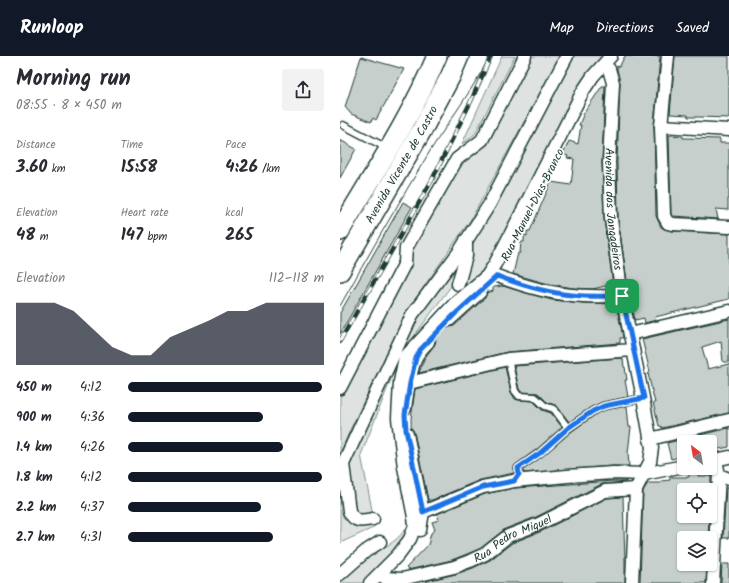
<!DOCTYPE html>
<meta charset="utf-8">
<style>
:root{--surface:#fff;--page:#f2f2f3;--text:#2b2b33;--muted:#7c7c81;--accent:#111827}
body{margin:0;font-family:Kalam,sans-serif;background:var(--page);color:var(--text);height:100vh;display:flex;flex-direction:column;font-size:15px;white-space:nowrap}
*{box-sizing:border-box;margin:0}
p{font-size:13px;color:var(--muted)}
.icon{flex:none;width:22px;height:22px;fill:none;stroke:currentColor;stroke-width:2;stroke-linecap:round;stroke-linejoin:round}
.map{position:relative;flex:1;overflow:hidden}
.drawer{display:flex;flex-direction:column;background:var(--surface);width:340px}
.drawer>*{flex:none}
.needle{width:26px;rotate:329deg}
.tools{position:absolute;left:337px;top:379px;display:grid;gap:8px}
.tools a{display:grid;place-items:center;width:40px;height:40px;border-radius:4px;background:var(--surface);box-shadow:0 1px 3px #0004;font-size:20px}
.pin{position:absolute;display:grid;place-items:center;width:34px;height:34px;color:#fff;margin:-17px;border-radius:8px;box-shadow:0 2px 6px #0006}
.round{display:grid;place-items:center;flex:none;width:42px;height:42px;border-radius:4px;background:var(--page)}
.summary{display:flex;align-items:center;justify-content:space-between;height:68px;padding:0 16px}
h1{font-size:22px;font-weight:700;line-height:30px}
.metrics{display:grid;grid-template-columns:repeat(3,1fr);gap:6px;height:68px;padding:4px 16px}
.metrics div{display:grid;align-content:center}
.metrics b{font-size:17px;font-weight:700}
.metrics small{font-size:11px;font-weight:400}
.metrics p{font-size:11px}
.chart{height:112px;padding:8px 16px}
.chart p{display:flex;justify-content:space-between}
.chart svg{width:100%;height:72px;margin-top:4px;fill:var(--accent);opacity:.7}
ul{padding:0 16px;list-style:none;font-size:13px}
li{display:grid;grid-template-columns:64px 48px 1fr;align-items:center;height:30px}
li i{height:10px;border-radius:5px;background:var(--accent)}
header{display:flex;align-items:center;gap:24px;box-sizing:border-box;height:56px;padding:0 20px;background:var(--accent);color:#fff}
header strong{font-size:19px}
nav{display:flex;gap:22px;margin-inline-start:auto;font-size:14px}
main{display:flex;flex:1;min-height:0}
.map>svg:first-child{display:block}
.green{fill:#dee3e2;stroke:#7e908b}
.building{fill:#c7cfcc;stroke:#1f3d34}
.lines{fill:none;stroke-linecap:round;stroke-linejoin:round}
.lane-casing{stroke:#1f3d34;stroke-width:9}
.street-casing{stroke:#1f3d34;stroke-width:15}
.primary-casing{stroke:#1f3d34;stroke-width:22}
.lane{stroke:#fff;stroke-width:6}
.street{stroke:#fff;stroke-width:12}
.primary{stroke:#fff;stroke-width:19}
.tram{stroke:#1f3d34;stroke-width:1}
.rail-casing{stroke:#1f3d34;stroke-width:4.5}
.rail{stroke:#fff;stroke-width:3;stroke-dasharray:9;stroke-linecap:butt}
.route-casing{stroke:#fff;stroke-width:8}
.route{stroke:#1a73e8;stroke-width:5}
.labels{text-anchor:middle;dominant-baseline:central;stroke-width:3.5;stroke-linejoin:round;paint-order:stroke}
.street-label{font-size:12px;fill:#1f3d34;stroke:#fff}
</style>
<header>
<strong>Runloop</strong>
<nav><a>Map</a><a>Directions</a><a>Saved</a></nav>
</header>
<main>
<section class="drawer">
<div class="summary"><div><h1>Morning run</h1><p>08:55 · 8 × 450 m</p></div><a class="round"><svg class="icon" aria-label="share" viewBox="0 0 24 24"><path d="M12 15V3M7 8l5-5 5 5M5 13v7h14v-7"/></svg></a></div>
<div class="metrics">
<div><p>Distance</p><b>3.60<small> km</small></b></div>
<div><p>Time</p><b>15:58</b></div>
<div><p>Pace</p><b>4:26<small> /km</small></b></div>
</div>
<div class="metrics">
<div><p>Elevation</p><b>48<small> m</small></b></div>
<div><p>Heart rate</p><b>147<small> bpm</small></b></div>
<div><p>kcal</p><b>265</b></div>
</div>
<div class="chart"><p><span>Elevation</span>112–118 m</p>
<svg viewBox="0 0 160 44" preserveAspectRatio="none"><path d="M0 44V6L10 6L20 6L30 11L40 22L50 33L60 38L70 38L80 27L90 22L100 17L110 11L120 11L130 6L140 6L150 6L160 6V44z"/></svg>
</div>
<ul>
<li><b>450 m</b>4:12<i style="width:99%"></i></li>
<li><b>900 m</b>4:36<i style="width:69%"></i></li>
<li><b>1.4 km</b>4:26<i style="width:79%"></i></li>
<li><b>1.8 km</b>4:12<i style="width:99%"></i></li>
<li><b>2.2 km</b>4:37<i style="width:68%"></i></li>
<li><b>2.7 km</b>4:31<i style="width:74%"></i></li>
</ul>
</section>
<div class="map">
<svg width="389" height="527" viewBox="0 0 389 527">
<rect width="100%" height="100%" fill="#fff"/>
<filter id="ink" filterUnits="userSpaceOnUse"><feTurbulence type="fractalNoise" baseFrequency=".025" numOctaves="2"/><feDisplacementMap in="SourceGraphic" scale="8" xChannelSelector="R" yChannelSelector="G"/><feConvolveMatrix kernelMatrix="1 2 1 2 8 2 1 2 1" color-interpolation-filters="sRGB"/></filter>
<g filter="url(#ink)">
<g class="green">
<path d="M 162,0 L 175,0 L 135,78 L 122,88 Z"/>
<path d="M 192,0 L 220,0 L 131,163 L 67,255 L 9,376 L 0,398 L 0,341 L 54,239 L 70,192 L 120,106 L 146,86 L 161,61 Z"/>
<path d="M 231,0 L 265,0 L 152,203 L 142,219 L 119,236 L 123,228 L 133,178 Z"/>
<path d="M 121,197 L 114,226 L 61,298 L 21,399 L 33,459 L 21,462 L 13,452 L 7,409 L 74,262 Z"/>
<path d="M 0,439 L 3,461 L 13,468 L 32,467 L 33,472 L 0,487 Z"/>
<path d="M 72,464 L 68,480 L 26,527 L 0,527 L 0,524 L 12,512 L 42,489 L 44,491 C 57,485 64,476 72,464 Z"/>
</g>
<g class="building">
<path d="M 285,0 L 320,0 L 314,70 L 316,160 L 321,171 L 324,173 L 333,175 L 389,178 L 389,243 L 315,261 L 316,264 L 305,267 L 304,262 L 295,264 L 289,239 L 278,162 L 277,106 L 280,27 L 277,13 L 277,10 L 279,11 Z"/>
<path d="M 335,0 L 389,0 L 389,62 L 359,61 L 348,61 L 348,59 L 330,58 Z"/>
<path d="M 21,1 L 64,13 L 36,64 L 33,62 L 31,66 L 11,58 L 5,51 Z"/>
<path d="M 262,30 L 265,30 L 262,106 L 264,163 L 273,228 L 253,233 L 233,232 L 205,227 L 173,218 L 178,197 L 180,197 L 181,186 L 184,186 L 184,179 L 187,180 L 187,175 L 190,175 L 211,126 L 231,129 L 234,103 L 227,102 L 228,100 L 223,98 L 229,85 L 238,88 L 241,69 L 239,69 L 244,57 Z"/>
<path d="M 329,79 L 343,80 L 343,82 L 347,82 L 380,83 L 380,87 L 389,87 L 389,143 L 388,143 L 388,154 L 376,153 L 378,163 L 333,160 L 331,158 Z"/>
<path d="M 0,84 L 16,93 L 0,122 Z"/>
<path d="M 63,146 L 72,151 L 0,278 L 0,257 Z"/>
<path d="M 163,230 L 212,244 L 244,247 L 276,248 L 283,280 L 283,282 L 280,282 L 280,287 L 167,296 L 79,317 L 84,303 L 95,288 L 96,285 L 95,283 L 106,271 L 110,271 L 114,270 L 145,242 L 147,237 L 153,235 L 153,231 Z"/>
<path d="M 389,263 L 389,306 L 383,306 L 381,285 L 362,291 L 368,313 L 389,308 L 389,357 L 322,372 L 321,370 L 319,370 L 313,347 L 315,347 L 308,318 L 310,316 L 302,283 Z"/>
<path d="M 281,302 L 283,303 L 284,311 L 285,311 L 287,324 L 285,324 L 288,341 L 262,346 L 251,351 L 229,366 L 217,350 L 207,346 L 198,337 L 181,336 L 179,333 L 174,310 Z"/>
<path d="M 165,311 L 171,336 L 175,343 L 179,344 L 193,345 L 202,354 L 211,357 L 222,371 L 197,393 L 175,409 L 174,411 L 174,417 L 140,424 L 92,444 L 88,444 L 74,376 L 71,372 L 71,363 L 75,333 Z"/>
<path d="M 287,350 L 289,371 L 291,371 L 288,397 L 289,410 L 273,410 L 183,417 L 183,414 L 203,400 L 231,376 L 255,359 L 265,354 Z"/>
<path d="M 389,372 L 389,391 L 370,395 L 370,386 L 344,386 L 344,400 L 331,403 L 327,387 Z"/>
<path d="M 349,417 L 358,417 L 358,420 L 371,420 L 370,446 L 370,434 L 344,434 L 344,460 L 369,460 L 368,482 L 344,482 L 344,508 L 367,508 L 366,527 L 300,527 L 303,435 L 308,427 L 321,427 L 321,425 L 330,424 L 330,421 L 349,421 Z"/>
<path d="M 273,425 L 286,425 L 286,426 L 262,428 L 196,461 L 165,473 L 141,492 L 127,498 L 112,504 L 68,514 L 66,512 L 88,489 L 91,477 L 95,474 L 92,466 L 99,464 L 97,458 L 145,438 L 175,432 Z"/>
<path d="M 389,431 L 389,482 L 383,482 L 386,432 Z"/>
<path d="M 283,441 L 285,506 L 285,527 L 89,527 L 86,525 L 116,518 L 133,512 L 150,504 L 172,487 L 202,475 L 267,442 Z"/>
<path d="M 382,508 L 389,508 L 389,527 L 381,527 Z"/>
</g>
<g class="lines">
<g class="lane-casing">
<g id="lane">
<path d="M 3,69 L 47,92"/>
<path d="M 168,303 L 175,335 L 179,340 L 195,341 L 205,350 L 214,353 L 228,372"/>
<path d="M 174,425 L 179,418 L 178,412 L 200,397 L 228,372 L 253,355 L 264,350 L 303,342"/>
</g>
</g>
<g class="street-casing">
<g id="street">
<path d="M 328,0 L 321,70 L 324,160 L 328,167 L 334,168 L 389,171"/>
<path id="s1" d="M 269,13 L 273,27 L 269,106 L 271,163 L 282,240 L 303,342 L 312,392 L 310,406 L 296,433 L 292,527"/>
<path d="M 321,70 L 389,74"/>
<path d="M 157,220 C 181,229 206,237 232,239 C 248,241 265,240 282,240"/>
<path d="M 118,228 L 126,200 L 126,184"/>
<path d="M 109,264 L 140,236"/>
<path d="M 290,278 L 389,255"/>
<path d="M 69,327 L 168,303 L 293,294"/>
<path d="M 0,332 L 65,207 L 66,192 L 117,103 L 142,84 L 185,0"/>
<path d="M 65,352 C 67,337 70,315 76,301 C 79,295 83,291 88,286"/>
<path d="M 67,378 L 83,456 L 80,474"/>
<path d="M 310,383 L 389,364"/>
<path d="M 376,404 L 379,419 L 389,423"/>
<path d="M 370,405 L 389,401"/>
<path d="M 83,456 L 143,431 L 174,425 L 227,420 L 273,417 L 304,418 L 344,410"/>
<path d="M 33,463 C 21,465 15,467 9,455 L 3,408 L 72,259 L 119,196 L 149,149 L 227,0"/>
<path d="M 0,518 L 26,495 L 40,486"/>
<path id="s2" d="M 45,522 L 62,523 L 114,511 L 130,505 L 145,498 L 168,480 L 199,468 L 265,435 L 296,433"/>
<path d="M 30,527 L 58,499 L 70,483 L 75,470 L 74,461 L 64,411 L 58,362 L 60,326 L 65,301 L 117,245 L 147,220 L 155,208 L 181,158 L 243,35 L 253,20 L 271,0"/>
<path d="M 373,527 L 379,419"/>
</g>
</g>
<g class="primary-casing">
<g id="primary">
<path d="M 0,175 C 33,119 72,60 97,0"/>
<path id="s3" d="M 0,215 L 82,74 L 111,19 L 119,0"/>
</g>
</g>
<use href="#lane" class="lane"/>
<use href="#street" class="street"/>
<use href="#primary" class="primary"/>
<path class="tram" d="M 0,250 C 29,198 59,146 90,95 C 110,64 133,33 150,0"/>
<g class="rail-casing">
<path id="rail" d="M 0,285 L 92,124 L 131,45 L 151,0"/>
</g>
<use href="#rail" class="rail"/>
</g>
</g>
<g class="lines" filter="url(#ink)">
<g class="route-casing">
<path id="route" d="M 157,220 C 181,229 206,237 232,239 C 248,241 265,240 282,240 L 304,342 L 264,350 L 253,355 L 228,372 L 200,397 L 178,412 L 179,418 L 174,425 L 143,431 L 83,456 L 66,374 L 65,359 L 70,327 L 76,302 L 80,294 L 114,259 Z"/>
</g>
<use href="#route" class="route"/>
</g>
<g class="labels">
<g class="street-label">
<text stroke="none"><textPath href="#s3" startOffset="123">Avenida Vicente de Castro</textPath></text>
<text transform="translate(193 149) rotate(-63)">Rua Manuel Dias Branco</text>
<text stroke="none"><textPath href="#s1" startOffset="141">Avenida dos Jangadeiros</textPath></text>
<text stroke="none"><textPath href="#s2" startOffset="136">Rua Pedro Miguel</textPath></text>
</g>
</g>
</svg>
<div class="tools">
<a><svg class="needle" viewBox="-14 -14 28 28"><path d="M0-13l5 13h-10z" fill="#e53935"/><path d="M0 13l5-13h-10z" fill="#7c7c81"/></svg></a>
<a><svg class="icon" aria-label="locate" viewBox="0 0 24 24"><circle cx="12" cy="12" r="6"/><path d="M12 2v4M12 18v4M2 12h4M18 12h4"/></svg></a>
<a><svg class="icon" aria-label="layers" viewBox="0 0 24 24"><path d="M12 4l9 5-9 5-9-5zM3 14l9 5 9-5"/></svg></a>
</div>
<div class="pin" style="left:282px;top:240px;background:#1e9e55"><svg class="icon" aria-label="arrive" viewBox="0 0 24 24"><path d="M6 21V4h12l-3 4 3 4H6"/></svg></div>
</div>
</main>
